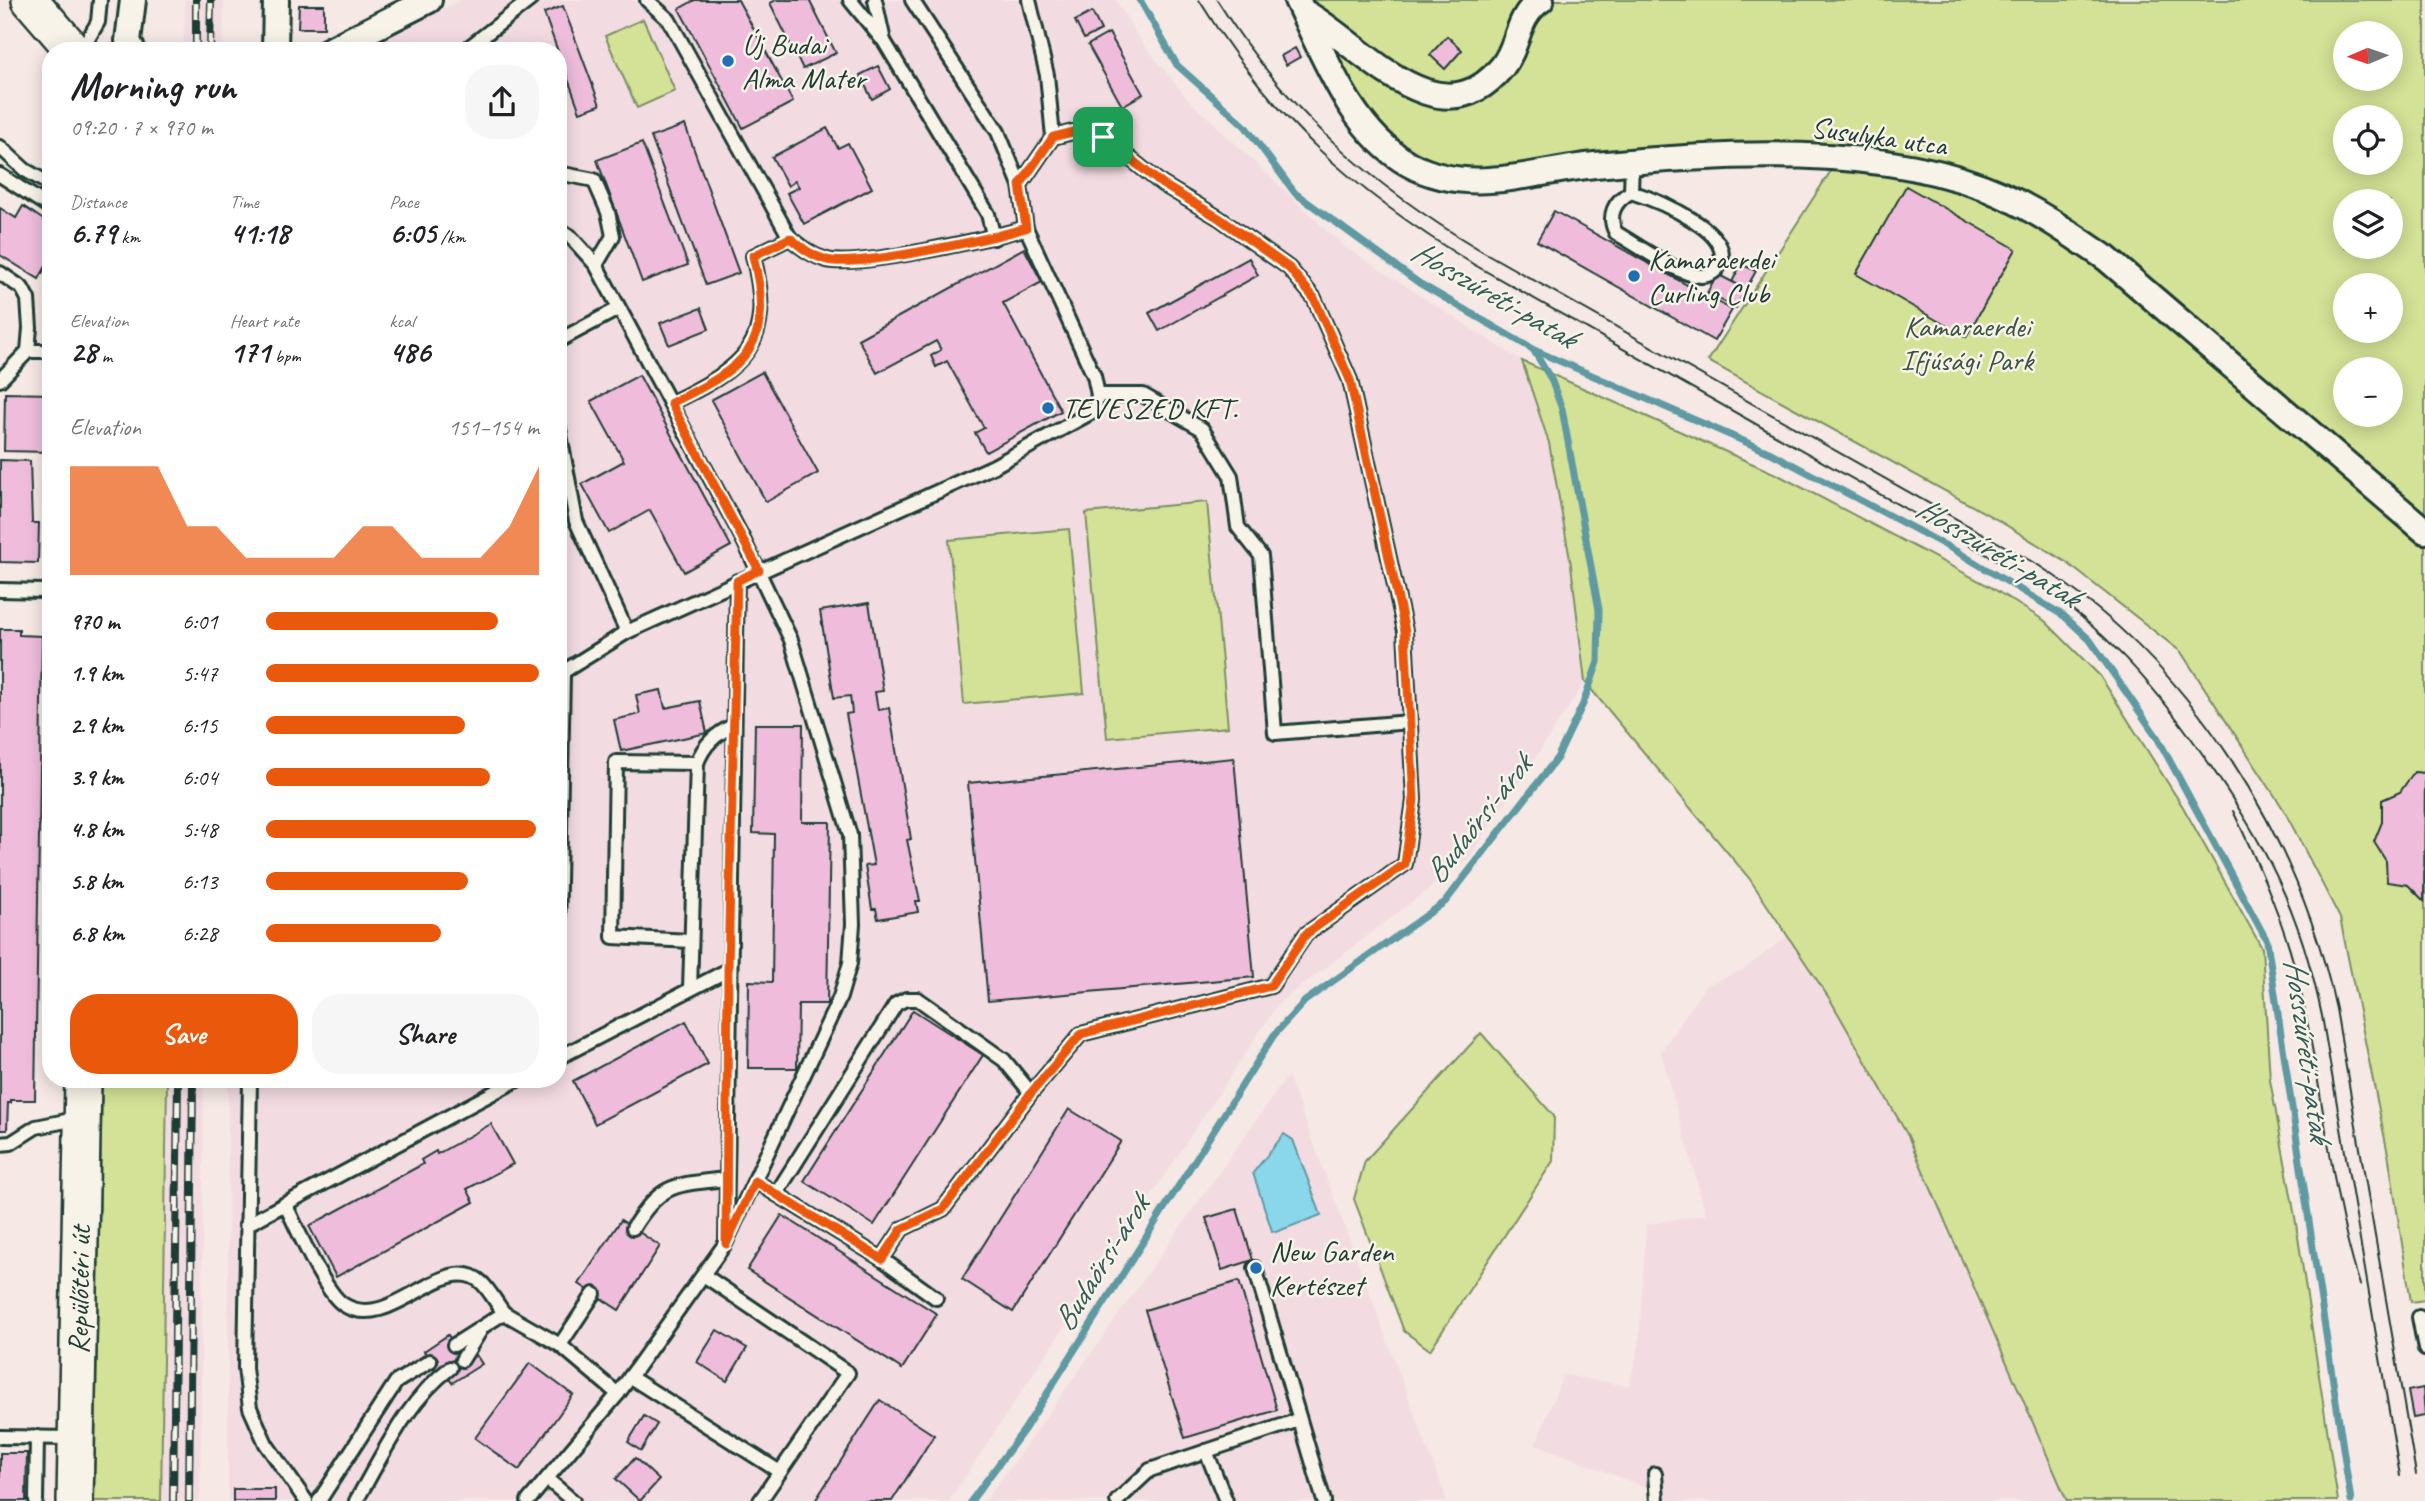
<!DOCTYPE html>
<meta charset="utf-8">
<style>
:root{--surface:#fff;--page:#f6f6f6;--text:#202124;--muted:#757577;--accent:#ea580c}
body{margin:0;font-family:Caveat,sans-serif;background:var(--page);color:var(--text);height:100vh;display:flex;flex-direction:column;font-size:26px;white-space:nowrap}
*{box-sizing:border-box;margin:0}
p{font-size:23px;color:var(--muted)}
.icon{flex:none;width:38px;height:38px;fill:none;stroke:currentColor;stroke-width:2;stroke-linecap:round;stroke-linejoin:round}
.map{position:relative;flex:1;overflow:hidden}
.panel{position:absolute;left:42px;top:42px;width:525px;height:1046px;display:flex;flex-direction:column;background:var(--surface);border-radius:28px;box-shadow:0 4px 18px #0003}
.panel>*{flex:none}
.needle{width:46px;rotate:268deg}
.buttons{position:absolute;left:2333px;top:21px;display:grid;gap:14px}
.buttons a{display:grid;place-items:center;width:70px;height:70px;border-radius:50%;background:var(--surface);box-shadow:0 4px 18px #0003;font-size:35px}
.pin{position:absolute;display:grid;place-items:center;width:60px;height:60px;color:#fff;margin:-30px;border-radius:14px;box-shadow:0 4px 10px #0006}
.round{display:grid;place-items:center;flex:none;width:74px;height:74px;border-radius:28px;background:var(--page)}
.headline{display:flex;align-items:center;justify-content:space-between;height:119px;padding:0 28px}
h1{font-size:38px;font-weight:800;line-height:52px}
.stats{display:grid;grid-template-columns:repeat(3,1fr);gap:10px;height:119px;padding:7px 28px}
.stats div{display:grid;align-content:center}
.stats b{font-size:30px;font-weight:800}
.stats small{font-size:19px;font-weight:400}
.stats p{font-size:19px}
.chart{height:196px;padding:14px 28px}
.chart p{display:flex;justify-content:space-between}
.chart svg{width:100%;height:126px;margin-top:7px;fill:var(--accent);opacity:.7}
.button{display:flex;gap:14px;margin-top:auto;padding:14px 28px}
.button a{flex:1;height:80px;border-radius:28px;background:var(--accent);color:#fff;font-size:28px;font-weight:800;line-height:80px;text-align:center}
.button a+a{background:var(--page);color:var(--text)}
ul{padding:0 28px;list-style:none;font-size:23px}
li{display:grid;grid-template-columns:112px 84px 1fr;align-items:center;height:52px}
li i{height:18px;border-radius:9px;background:var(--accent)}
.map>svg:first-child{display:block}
.built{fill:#f3dbe2}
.green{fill:#d3e296;stroke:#799065;stroke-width:2;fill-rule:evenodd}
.water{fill:#8ad6ea;stroke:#5f99a1;stroke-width:2}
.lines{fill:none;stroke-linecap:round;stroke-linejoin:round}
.stream{stroke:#5f99a1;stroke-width:7}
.building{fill:#efbddb;stroke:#1f3d34;stroke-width:2}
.lane-casing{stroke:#1f3d34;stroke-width:18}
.street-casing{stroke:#1f3d34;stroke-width:30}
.secondary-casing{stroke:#1f3d34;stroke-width:40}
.lane{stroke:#f7f3e8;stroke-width:12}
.street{stroke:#f7f3e8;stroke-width:24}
.secondary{stroke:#f7f3e8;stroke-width:35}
.tram{stroke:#1f3d34;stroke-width:2}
.rail-casing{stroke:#1f3d34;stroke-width:8}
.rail{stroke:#f7f3e8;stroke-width:5;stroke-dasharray:16;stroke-linecap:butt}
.route-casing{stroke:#fff;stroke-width:14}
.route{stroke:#ea580c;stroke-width:9}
.poi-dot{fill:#1f6fb2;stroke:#f7f3e8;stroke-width:2.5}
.labels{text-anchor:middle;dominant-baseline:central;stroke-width:5;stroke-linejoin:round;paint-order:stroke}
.poi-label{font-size:30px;fill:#1f3d34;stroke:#f7f3e8;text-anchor:start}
.street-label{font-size:30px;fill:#1f3d34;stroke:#f7f3e8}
.park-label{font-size:30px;fill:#3a5643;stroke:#f7f3e8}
.water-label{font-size:32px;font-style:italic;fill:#345c58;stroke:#f7f3e8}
</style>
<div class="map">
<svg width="2425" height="1501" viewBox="0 0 2425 1501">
<rect width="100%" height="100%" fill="#f5e8e5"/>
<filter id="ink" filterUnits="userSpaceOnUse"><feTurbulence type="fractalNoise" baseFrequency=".0143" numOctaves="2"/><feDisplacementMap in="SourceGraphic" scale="14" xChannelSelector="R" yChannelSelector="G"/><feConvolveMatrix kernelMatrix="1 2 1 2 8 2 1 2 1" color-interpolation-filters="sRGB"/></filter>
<g filter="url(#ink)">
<g class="built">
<path d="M 185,0 L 224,0 L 223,51 L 184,51 Z"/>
<path d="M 461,0 L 1116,0 L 1138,37 L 1186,97 L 1342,245 L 1522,361 L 1549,443 L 1571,565 L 1585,682 L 1468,859 L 1278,1004 L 949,1501 L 228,1501 L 228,1080 L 558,1080 L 558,51 L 361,51 Z"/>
<path d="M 1788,936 L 1831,1001 L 1908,1136 L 2067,1501 L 1649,1501 L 1647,1488 L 1536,1444 L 1563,1375 L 1629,1386 L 1639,1345 L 1646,1225 L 1706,1214 L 1661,1052 L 1705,986 L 1744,969 Z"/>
<path d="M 1288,1075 L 1447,1501 L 985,1501 L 1015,1461 Z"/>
<path d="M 167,1080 L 204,1080 L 200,1501 L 161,1501 Z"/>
</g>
<g class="green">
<path d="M 1297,0 L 2425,0 L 2425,1300 L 2411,1302 L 2389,1159 L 2340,918 L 2284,810 L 2181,652 L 2066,562 L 1996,519 L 1708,361 L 1832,169 L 1767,163 L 1552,177 L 1429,167 L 1392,144 L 1360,110 ZM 2345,33 L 2390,33 L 2390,79 L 2345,79 ZM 2345,117 L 2390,117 L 2390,163 L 2345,163 ZM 2345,201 L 2390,201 L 2390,247 L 2345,247 ZM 2345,285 L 2390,285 L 2390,331 L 2345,331 ZM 2345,369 L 2390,369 L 2390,415 L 2345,415 Z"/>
<path d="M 643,19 L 675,91 L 637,108 L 605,36 Z"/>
<path d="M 1522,361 L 1780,476 L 1989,586 L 2045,621 L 2100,676 L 2183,807 L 2262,948 L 2270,1080 L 2295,1217 L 2338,1501 L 2067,1501 L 1908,1136 L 1831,1001 L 1749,878 L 1585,682 L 1571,565 L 1549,443 Z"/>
<path d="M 1207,502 L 1228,727 L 1107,738 L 1086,513 Z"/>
<path d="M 1069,529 L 1084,693 L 964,704 L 949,540 Z"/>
<path d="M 1481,1033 L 1554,1116 L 1553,1161 L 1430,1350 L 1404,1331 L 1354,1199 L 1365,1161 Z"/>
<path d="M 102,1080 L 167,1080 L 161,1501 L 94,1501 Z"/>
</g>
<path class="water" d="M 1284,1134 L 1293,1140 L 1321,1215 L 1276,1232 L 1272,1231 L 1253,1173 Z"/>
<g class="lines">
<g class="stream">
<path d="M 1140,0 L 1177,65 L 1245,126 L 1295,193 L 1419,283 L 1534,350 L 1771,453 L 1956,551 L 2064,616 L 2090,640 L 2157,737 L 2267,941 L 2351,1501"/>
<path d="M 971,1501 L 1024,1430 L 1274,1035 L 1305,1001 L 1445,902 L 1557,758 L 1583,704 L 1598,662 L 1599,610 L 1562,409 L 1551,379 L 1534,351"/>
</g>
</g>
<g class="building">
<path d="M 695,0 L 738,0 L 793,102 L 743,128 L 679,9 Z"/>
<path d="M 776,0 L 809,0 L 836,53 L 803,69 L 770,3 Z"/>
<path d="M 299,5 L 324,5 L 324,28 L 298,28 Z"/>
<path d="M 563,6 L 600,105 L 580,112 L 544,13 Z"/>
<path d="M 1092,12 L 1101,30 L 1084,39 L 1075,21 Z"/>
<path d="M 1109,33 L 1143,94 L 1122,106 L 1088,45 Z"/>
<path d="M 1447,36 L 1462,50 L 1445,69 L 1430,55 Z"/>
<path d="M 1295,48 L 1300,57 L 1286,65 L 1281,56 Z"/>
<path d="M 878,66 L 890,89 L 872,99 L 860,75 Z"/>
<path d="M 685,125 L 739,273 L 706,285 L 651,137 Z"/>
<path d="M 827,128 L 838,148 L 848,143 L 872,188 L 804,224 L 787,193 L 799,187 L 795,181 L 788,186 L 772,157 Z"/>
<path d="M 642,143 L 688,265 L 642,282 L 597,160 Z"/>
<path d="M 1906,186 L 2016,249 L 1966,337 L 1856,274 Z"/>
<path d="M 23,206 L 51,225 L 51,257 L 39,279 L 0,255 L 0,208 L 16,218 Z"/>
<path d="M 1554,211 L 1732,310 L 1714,341 L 1537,241 Z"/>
<path d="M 1024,248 L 1042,282 L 1003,303 L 1061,411 L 986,452 L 975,433 L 984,428 L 947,361 L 936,367 L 931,356 L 941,350 L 936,341 L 877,373 L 858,339 Z"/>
<path d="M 1249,258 L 1258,275 L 1159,331 L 1149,313 Z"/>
<path d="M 1741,264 L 1756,271 L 1746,289 L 1732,282 Z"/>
<path d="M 1717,274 L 1746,289 L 1736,308 L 1707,293 Z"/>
<path d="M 701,308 L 709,329 L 669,345 L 660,323 Z"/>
<path d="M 762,372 L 818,473 L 766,502 L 711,400 Z"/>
<path d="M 639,375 L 731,546 L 684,572 L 650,510 L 609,533 L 582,484 L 624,461 L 591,401 Z"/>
<path d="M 5,393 L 51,394 L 49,452 L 4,451 Z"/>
<path d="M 0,460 L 30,461 L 32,523 L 39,523 L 38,563 L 0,562 Z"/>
<path d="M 869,603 L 883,691 L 875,692 L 878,710 L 889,708 L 911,839 L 907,840 L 920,901 L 916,901 L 918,912 L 878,919 L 876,909 L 872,909 L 865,866 L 874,865 L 846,714 L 852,713 L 850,696 L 834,698 L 820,611 Z"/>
<path d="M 0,629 L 19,629 L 19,635 L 42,636 L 35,1100 L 11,1100 L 11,1103 L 8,1103 L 7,1130 L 0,1130 Z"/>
<path d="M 661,690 L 665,708 L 700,701 L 707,733 L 621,751 L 614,720 L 640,714 L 636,695 Z"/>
<path d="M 755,724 L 803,724 L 802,822 L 830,822 L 827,1004 L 798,1004 L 797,1068 L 748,1068 L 749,981 L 772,982 L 774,834 L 753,833 Z"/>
<path d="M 1234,758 L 1254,977 L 988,1001 L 968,783 Z"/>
<path d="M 2414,772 L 2425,773 L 2424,901 L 2408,885 L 2387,882 L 2386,861 L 2374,842 L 2382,822 L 2382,800 L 2400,792 Z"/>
<path d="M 913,1010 L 983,1055 L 874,1225 L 804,1181 Z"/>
<path d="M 686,1021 L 708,1064 L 595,1124 L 573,1081 Z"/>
<path d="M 1069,1109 L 1121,1141 L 1013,1312 L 962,1279 Z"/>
<path d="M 491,1124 L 513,1164 L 467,1189 L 474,1202 L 336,1277 L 309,1226 L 423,1164 L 421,1160 L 436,1151 L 437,1154 Z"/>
<path d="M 1237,1209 L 1253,1260 L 1222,1270 L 1206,1218 Z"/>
<path d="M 782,1215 L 937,1314 L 902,1369 L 747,1270 Z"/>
<path d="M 621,1220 L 660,1246 L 619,1310 L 579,1284 Z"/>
<path d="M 1239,1281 L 1277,1410 L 1185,1438 L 1145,1310 Z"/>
<path d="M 717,1330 L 747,1348 L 727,1381 L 697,1362 Z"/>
<path d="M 448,1335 L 461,1355 L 461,1365 L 476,1355 L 482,1364 L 452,1383 L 446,1374 L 449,1363 L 437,1371 L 424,1351 Z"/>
<path d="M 530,1363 L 573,1395 L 519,1470 L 475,1438 Z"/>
<path d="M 2423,1388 L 2425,1416 L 2413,1418 L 2408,1391 Z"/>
<path d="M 880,1400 L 934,1435 L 892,1501 L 815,1501 Z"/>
<path d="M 644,1416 L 657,1424 L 641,1451 L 628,1442 Z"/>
<path d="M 0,1453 L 27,1453 L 26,1501 L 0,1501 Z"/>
<path d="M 635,1458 L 659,1480 L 640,1501 L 616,1479 Z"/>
<rect x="233" y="1489" width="42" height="12"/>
</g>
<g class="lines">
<g class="lane-casing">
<g id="lane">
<path d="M 647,0 L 669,20 L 790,238"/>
<path d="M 850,0 L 881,38"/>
<path d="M 875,0 L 884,41 L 988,214 L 994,238"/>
<path d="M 1029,0 L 1047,75 L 1053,137"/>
<path d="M 81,51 L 98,22 L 100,0"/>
<path d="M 464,51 L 530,0"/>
<path d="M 0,147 L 25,170 L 51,185"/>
<path d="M 558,173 L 594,180 L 608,212 L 613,236 L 596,265"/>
<path d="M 0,175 L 51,208"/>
<path d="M 1631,192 C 1656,200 1738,232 1719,266 C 1716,272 1708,276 1702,276 C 1681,277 1636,244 1616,233 C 1607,216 1614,201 1631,192 L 1632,161"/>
<path d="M 0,273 L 22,288 L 28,299 L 30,328 L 28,351 L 0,380"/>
<path d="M 558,341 L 618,309"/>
<path d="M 28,351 L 51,351"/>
<path d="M 1098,395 L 1143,395 L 1202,429 L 1231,476 L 1238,527 L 1261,556 L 1275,733 L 1410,722"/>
<path d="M 671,403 C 745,367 776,345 753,256 L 790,238 C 802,248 812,256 827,260 C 858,268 991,238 1026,228"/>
<path d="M 558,424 L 576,521 L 627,632"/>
<path d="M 0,590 L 44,591"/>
<path d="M 558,675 L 627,632 L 994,466 L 1094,411 L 1098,395 L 1094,376 L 1026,228 L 1020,185 L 998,132 L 912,0"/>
<path d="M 558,935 L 563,673"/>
<path d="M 691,941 L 613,937 L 616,762 L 697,763"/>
<path d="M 690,989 L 697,763 C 704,744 716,734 734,725"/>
<path d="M 558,1058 L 728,970"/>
<path d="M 250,1080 L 245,1368 L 250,1408 L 266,1444 L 306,1501"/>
<path d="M 0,1144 L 11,1143 L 36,1127 L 81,1118"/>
<path d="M 755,1181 L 882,1259 L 902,1229 L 943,1209 L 1031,1093 L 1081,1034 L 1271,986 L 1306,934 L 1405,864 L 1414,800 L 1405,631 L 1350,380 L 1314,298 L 1289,268 L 1219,218 L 1162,184 L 1103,137 L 1073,132 L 1053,137 L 1020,185"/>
<path d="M 776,1194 L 896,1004 L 906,999 L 918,999 L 1004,1060 L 1031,1093"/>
<path d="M 285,1204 C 297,1227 324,1293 344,1305 C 391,1334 445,1248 482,1283 C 490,1291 497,1304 504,1313"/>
<path d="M 246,1225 L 517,1080"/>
<path d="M 633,1228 C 661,1182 676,1185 726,1179"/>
<path d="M 726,1238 L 737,581"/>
<path d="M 882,1259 L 936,1298"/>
<path d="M 1255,1268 L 1324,1501"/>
<path d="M 705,1276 L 848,1373 L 760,1501"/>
<path d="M 2419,1317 L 2425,1349"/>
<path d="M 454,1345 L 504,1313 L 560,1345 L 618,1394"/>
<path d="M 560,1345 L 594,1294"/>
<path d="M 462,1360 L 480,1331"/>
<path d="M 630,1377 L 780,1472"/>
<path d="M 0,1437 L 73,1438"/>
<path d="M 1206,1451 L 1226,1501"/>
<path d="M 1655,1474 L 1657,1501"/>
<path d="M 547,1479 L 573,1501"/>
<path d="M 36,1501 L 37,1437"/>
<path d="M 319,1501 L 396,1382 L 430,1361"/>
<path d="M 356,1501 C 384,1453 406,1402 450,1368"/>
<path d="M 528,1501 L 618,1394 L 725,1244 L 840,997 L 850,963 L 853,924 L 850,835 L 791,640 L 742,537 L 596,265 L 570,236 L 558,229"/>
<path d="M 1117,1501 L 1150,1470 L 1299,1420"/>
</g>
</g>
<g class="street-casing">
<g id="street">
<path d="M 133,0 L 128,41 L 133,51"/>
<path d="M 1297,0 C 1324,56 1352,132 1409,164 C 1469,197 1532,171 1595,165 C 1719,153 1886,142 2002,195 C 2040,212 2072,235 2106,258 L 2425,531"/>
<path d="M 1307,14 C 1362,45 1439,144 1502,67 C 1520,45 1515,18 1541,0"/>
<path d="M 275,51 L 276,0"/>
<path d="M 328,51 L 429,0"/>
</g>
</g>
<g class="secondary-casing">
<g id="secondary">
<path d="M 30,0 L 74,51"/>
<path d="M 75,1501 L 83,1080"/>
</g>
</g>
<use href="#lane" class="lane"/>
<use href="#street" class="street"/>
<use href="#secondary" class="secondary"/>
<g class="tram">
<path d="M 1199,0 C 1273,120 1354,191 1473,264 L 2035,582 C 2104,628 2154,685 2201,752 C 2265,843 2299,906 2322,1016 L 2400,1476"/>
<path d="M 1217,0 C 1286,111 1371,185 1482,251 L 2038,565 C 2191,664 2298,833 2336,1009 L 2416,1474"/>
<path d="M 2233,811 C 2260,867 2285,924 2299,984 C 2323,1084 2329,1188 2360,1285"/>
</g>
<g class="rail-casing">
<g id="rail">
<path d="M 196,51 L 196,0"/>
<path d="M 210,51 L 211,0"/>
<path d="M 173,1501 L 178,1080"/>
<path d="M 189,1501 L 193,1080"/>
</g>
</g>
<use href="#rail" class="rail"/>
</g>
</g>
<g class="lines" filter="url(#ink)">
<g class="route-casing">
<path id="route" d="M 1073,132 L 1103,137 L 1162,184 L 1219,218 L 1289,268 L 1314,298 L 1350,380 L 1405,631 L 1414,800 L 1405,864 L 1306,934 L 1271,986 L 1081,1034 L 1031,1093 L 943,1209 L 902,1229 L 882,1259 L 755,1181 L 726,1244 L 728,970 L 737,581 L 759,570 L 671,403 C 746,367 776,346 753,256 L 790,238 C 802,248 812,256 827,260 C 859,268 991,238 1026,228 L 1020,185 L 1053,137 Z"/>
</g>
<use href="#route" class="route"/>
</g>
<g class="poi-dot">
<circle cx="728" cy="61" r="7"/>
<circle cx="1634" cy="276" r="7"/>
<circle cx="1048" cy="408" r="7"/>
<circle cx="1256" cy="1268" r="7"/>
</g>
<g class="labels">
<g class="poi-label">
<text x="742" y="44">Új Budai<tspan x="742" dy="34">Alma Mater</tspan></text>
<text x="1648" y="259">Kamaraerdei<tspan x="1648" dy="34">Curling Club</tspan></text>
<text x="1062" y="408">TEVESZED KFT.</text>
<text x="1270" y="1251">New Garden<tspan x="1270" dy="34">Kertészet</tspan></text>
</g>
<g class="street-label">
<text transform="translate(1879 136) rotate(8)">Susulyka utca</text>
<text transform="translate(79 1290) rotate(-89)">Repülőtéri út</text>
</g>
<g class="park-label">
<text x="1967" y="326">Kamaraerdei<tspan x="1967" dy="34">Ifjúsági Park</tspan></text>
</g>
<g class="water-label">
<text transform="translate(1494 294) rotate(30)">Hosszúréti-patak</text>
<text transform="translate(1998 552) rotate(31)">Hosszúréti-patak</text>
<text transform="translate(1478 819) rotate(-52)">Budaörsi-árok</text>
<text transform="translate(2308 1050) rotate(82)">Hosszúréti-patak</text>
<text transform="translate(1101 1263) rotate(-58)">Budaörsi-árok</text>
</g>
</g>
</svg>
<div class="buttons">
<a><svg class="needle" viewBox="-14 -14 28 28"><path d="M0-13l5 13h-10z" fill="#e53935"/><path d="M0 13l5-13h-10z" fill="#757577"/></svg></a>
<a><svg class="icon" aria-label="locate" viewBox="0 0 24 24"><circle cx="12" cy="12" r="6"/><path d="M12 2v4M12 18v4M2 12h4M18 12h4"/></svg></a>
<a><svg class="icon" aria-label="layers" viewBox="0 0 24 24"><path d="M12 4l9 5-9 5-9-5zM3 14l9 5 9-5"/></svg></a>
<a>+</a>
<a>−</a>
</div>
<div class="pin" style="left:1103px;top:137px;background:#1e9e55"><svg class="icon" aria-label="arrive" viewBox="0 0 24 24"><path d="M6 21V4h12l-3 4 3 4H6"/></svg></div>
<section class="panel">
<div class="headline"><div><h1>Morning run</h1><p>09:20 · 7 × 970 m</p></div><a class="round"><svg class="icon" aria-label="share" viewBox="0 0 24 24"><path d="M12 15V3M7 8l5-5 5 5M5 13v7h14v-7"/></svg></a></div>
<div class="stats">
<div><p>Distance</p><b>6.79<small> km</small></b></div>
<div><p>Time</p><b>41:18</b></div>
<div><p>Pace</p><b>6:05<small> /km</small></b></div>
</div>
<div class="stats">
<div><p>Elevation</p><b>28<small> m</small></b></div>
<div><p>Heart rate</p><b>171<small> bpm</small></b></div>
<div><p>kcal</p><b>486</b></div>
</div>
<div class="chart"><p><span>Elevation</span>151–154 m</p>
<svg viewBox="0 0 160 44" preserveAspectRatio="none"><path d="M0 44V6L10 6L20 6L30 6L40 27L50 27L60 38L70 38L80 38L90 38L100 27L110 27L120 38L130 38L140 38L150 27L160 6V44z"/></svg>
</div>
<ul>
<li><b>970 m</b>6:01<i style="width:85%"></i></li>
<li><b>1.9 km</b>5:47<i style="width:100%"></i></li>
<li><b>2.9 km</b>6:15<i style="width:73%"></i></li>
<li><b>3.9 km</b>6:04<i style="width:82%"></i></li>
<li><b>4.8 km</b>5:48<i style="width:99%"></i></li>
<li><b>5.8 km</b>6:13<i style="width:74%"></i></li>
<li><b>6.8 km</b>6:28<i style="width:64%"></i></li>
</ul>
<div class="button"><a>Save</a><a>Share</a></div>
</section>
</div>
